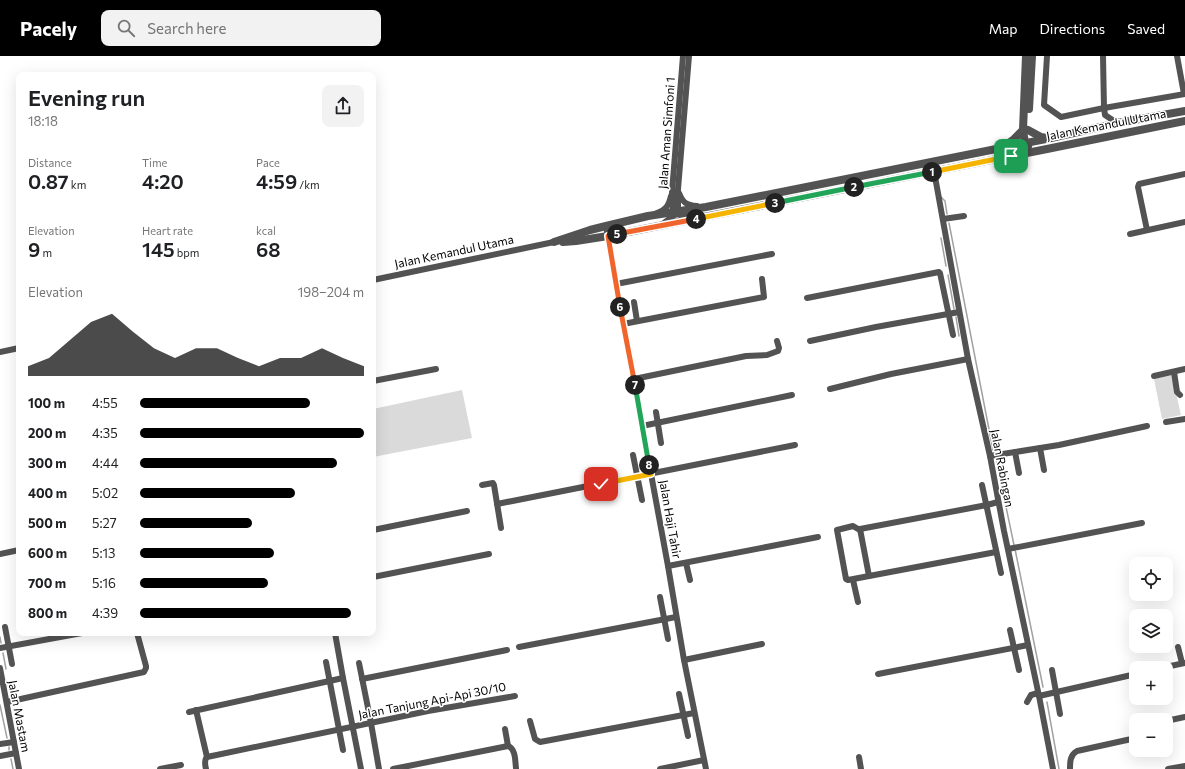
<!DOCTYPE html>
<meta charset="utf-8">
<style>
:root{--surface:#fff;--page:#f2f2f2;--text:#202124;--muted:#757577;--accent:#000}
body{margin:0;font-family:Commissioner,sans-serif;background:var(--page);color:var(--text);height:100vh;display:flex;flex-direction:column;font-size:15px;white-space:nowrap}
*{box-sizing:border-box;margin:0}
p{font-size:13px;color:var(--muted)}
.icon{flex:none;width:22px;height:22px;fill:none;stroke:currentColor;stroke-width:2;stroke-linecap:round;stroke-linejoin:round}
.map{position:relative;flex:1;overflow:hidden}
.sheet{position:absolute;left:16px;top:16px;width:360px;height:564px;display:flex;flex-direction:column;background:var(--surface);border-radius:8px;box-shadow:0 4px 16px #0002}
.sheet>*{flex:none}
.tools{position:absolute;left:1129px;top:501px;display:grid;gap:8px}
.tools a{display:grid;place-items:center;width:44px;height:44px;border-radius:8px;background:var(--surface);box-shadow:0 4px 16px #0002;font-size:20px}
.pin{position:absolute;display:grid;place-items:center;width:34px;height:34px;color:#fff;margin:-17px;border-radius:8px;box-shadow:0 2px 6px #0006}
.km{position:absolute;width:20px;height:20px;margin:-10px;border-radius:50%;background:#222;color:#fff;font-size:11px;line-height:20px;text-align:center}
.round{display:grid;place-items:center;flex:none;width:42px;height:42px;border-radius:8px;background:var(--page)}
.overview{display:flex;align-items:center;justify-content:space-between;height:68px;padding:0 12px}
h1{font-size:22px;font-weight:600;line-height:30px}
.metrics{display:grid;grid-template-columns:repeat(3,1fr);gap:6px;height:68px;padding:4px 12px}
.metrics div{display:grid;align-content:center}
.metrics b{font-size:20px;font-weight:600}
.metrics small{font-size:11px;font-weight:400}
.metrics p{font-size:11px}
.chart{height:112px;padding:8px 12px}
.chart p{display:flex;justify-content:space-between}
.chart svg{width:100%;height:72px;margin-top:4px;fill:var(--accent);opacity:.7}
ul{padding:0 12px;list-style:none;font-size:13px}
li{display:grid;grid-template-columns:64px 48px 1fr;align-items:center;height:30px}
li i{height:10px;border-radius:5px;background:var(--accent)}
header{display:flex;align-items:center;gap:24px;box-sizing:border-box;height:56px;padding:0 20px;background:var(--accent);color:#fff}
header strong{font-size:19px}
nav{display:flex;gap:22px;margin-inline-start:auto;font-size:14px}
.search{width:280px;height:36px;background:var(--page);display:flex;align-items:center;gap:10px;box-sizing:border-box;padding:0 14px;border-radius:8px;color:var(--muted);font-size:15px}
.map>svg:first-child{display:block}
.green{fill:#dadada}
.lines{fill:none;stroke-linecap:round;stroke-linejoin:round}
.stream{stroke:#a1a1a1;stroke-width:1.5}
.minor{stroke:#535353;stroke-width:6}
.tertiary{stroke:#535353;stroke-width:8}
.split-1-casing{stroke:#fff;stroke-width:8}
.split-2-casing{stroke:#fff;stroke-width:8}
.split-3-casing{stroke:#fff;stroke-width:8}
.split-4-casing{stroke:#fff;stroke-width:8}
.split-5-casing{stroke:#fff;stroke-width:8}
.split-6-casing{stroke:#fff;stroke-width:8}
.split-7-casing{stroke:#fff;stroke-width:8}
.split-8-casing{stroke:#fff;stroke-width:8}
.split-9-casing{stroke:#fff;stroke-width:8}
.split-1{stroke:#f5b400;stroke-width:5}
.split-2{stroke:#22a559;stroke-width:5}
.split-3{stroke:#22a559;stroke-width:5}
.split-4{stroke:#f5b400;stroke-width:5}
.split-5{stroke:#f0652b;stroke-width:5}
.split-6{stroke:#f0652b;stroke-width:5}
.split-7{stroke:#f0652b;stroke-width:5}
.split-8{stroke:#22a559;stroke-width:5}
.split-9{stroke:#f5b400;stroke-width:5}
.labels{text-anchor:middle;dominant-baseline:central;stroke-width:3;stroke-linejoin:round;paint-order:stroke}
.street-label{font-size:12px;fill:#000;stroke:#fff}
</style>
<header>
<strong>Pacely</strong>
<div class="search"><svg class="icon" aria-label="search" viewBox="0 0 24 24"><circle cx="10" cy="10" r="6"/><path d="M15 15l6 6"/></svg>Search here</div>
<nav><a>Map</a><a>Directions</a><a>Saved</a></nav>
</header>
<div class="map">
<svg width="1185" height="713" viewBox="0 0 1185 713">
<rect width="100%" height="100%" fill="#fff"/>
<g class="green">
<path d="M 1172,319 L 1181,359 L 1162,363 L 1154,323 Z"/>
<path d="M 462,334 L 472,382 L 373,401 L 373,353 Z"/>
</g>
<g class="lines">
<g class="stream">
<path d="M 941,141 L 945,145 L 947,158"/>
<path d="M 949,167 L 993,394"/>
<path d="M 941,182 L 946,210"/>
<path d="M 948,219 L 954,253"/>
<path d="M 956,261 L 959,280"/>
<path d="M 996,403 L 1014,489"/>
<path d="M 1015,493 L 1043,631"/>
<path d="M 0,581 L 1,587"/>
<path d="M 3,597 L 6,613"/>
<path d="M 1047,646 L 1059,713"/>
<path d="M 0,649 L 7,682"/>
<path d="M 9,691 L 9,694"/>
<path d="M 11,703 L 13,713"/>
</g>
<g class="minor">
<path d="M 683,0 L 672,136 L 673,157 L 691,162"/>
<path d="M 1047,0 L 1044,49 L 1061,61 L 1104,52 L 1185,38"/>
<path d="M 1103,0 L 1104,52 L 1105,59 L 1114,65 L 1121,66"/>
<path d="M 1177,0 L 1184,38"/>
<path d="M 934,115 L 968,303 L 990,400 L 1004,475 L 1039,640 L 1053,713"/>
<path d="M 679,137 C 683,147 686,149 697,150"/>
<path d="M 657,157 C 666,154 669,149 671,140"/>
<path d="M 943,163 L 964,160"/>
<path d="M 664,167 L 676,158 L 678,155 L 678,133 L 689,0"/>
<path d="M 606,170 L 616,228 L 668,510 L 684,604 L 706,713"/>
<path d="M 1147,174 L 1138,131 L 1139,128 L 1185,118"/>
<path d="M 1130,178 L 1185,166"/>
<path d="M 373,224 L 554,186"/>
<path d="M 616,228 L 772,198"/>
<path d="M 807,242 L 939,216 L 940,217 L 953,279"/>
<path d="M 634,246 L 637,265"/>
<path d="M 623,268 L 764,241 L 762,223"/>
<path d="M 810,285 L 876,271 L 959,256"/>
<path d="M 0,296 L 19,292"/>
<path d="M 1174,316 L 1177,336 L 1180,339"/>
<path d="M 1154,320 L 1185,313"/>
<path d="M 634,323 L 746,300 L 767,299 L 778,295 L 779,292 L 777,285"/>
<path d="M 373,325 L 436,313"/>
<path d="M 830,333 L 891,318 L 968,303"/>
<path d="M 656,356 L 661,387"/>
<path d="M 1166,366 L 1185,363"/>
<path d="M 642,370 L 792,339"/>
<path d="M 1040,392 L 1044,414"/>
<path d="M 1015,396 L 1019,417"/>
<path d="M 633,399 L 642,444"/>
<path d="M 990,400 L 1059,389 L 1147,370"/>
<path d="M 482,429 L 493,427 L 494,429 L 501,472"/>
<path d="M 982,429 L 1001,517"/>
<path d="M 497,448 L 795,389"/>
<path d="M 858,473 L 853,470 L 837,474 L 846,523 L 848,524 L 996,496"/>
<path d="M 373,474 L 467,455"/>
<path d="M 1008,493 L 1142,467"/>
<path d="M 0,498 L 19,494"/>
<path d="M 686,507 L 690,524"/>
<path d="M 668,510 L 818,481"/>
<path d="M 869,520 L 860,473 L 987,449 L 998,446"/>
<path d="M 373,521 L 489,498"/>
<path d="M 853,524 L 858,546"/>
<path d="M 660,541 L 668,583"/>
<path d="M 5,571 L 12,608"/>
<path d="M 1010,574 L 1019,614"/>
<path d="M 335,577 L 343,622 L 361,713"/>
<path d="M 519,591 L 676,561"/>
<path d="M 1178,591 L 1182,607"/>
<path d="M 0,592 L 82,577"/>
<path d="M 684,604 L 762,588"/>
<path d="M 326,606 L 343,694"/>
<path d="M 359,607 L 371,667 L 379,713"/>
<path d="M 0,612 L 19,713"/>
<path d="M 1161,612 L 1185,607"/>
<path d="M 1052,614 L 1060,658"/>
<path d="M 878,618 L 1028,589"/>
<path d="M 362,623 L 507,594"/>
<path d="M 679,638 L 688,680"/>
<path d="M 1039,640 L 1136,618"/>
<path d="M 7,646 L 144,616 L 146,612 L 146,610 L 137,577"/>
<path d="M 1027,646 L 1031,639 L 1038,637"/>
<path d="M 196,654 L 207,701"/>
<path d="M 189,656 L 343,622"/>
<path d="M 530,665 L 535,683 L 540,686 L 694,657"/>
<path d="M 1166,665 L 1185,661"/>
<path d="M 505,673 L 508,690"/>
<path d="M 0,688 L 14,686"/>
<path d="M 0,700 L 16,697"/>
<path d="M 859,701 L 861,713"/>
<path d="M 160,713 L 181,709"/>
<path d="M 206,713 C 205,709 204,704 207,701 L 428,655 L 515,640"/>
<path d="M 393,713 L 508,690 C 516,693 515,705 516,712"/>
<path d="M 660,713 L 704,704"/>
<path d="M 1070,713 C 1070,706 1070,699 1077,695 L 1136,682"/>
<path d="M 1168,713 L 1185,710"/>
</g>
<g class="tertiary">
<path d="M 1026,0 L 1023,74 L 1025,87 L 1028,90"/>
<path d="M 1029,53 L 1032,0"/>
<path d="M 1028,74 L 1041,81 L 1047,82"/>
<path d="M 1006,89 L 1013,84 L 1023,74"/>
<path d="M 554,186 L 590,174 L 606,170 L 648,160 L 706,151 L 1051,82 L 1123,66 L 1185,55"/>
<path d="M 563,186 L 576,185 L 608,180 L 1047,93 L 1185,65"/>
</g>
</g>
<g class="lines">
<g class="split-1-casing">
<path id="split-1" d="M 932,116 L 1011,100"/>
</g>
<g class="split-2-casing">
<path id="split-2" d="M 854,131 L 932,116"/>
</g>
<g class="split-3-casing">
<path id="split-3" d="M 775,147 L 854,131"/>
</g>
<g class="split-4-casing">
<path id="split-4" d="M 696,163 L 775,147"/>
</g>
<g class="split-5-casing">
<path id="split-5" d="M 617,178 L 696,163"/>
</g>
<g class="split-6-casing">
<path id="split-6" d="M 617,178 L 608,180 L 620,251"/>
</g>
<g class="split-7-casing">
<path id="split-7" d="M 620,251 L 635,329"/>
</g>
<g class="split-8-casing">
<path id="split-8" d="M 635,329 L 649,409"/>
</g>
<g class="split-9-casing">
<path id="split-9" d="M 601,428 L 651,418 L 649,409"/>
</g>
<use href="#split-1" class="split-1"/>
<use href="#split-2" class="split-2"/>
<use href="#split-3" class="split-3"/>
<use href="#split-4" class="split-4"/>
<use href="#split-5" class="split-5"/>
<use href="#split-6" class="split-6"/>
<use href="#split-7" class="split-7"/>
<use href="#split-8" class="split-8"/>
<use href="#split-9" class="split-9"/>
</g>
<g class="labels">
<g class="street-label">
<text transform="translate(1106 68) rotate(-11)">Jalan Kemandul Utama</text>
<text transform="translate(666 77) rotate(-86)">Jalan Aman Simfoni 1</text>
<text transform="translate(454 195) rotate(-12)">Jalan Kemandul Utama</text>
<text transform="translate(1003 412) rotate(79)">Jalan Rabingan</text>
<text transform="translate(671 463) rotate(80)">Jalan Haji Tahir</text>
<text transform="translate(432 644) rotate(-11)">Jalan Tanjung Api-Api 30/10</text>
<text transform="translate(20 660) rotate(79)">Jalan Mastam</text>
</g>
</g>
</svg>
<div class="tools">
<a><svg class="icon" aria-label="locate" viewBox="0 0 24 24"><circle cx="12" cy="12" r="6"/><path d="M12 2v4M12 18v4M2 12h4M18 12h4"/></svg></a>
<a><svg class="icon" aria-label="layers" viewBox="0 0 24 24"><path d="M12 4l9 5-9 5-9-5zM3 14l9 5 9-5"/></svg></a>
<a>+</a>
<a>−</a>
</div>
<div class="pin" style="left:1011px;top:100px;background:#1e9e55"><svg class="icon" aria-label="arrive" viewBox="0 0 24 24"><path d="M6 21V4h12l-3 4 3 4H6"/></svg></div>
<div class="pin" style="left:601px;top:428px;background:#d93025"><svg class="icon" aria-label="check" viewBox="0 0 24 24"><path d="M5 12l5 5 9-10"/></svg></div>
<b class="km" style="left:932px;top:116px">1</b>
<b class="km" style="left:854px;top:131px">2</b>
<b class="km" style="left:775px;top:147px">3</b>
<b class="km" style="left:696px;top:163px">4</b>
<b class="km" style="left:617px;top:178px">5</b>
<b class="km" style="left:620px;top:251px">6</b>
<b class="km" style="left:635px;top:329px">7</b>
<b class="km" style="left:649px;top:409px">8</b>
<section class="sheet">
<div class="overview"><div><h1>Evening run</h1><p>18:18</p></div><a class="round"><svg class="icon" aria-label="share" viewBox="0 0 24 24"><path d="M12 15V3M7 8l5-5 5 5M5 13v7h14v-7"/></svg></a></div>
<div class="metrics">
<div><p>Distance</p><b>0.87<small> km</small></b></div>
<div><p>Time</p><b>4:20</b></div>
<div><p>Pace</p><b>4:59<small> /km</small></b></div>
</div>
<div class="metrics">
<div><p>Elevation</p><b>9<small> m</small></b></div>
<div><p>Heart rate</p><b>145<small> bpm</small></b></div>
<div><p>kcal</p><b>68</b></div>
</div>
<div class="chart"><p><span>Elevation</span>198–204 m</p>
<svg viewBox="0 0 160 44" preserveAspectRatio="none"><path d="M0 44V38L10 33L20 22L30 11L40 6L50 17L60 27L70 33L80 27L90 27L100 33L110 38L120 33L130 33L140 27L150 33L160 38V44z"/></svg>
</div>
<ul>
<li><b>100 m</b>4:55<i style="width:76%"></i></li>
<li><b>200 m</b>4:35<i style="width:100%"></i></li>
<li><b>300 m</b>4:44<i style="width:88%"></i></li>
<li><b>400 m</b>5:02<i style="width:69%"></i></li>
<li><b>500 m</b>5:27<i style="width:50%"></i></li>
<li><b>600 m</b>5:13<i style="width:60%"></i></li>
<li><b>700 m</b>5:16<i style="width:57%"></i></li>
<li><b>800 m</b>4:39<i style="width:94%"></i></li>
</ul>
</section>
</div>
